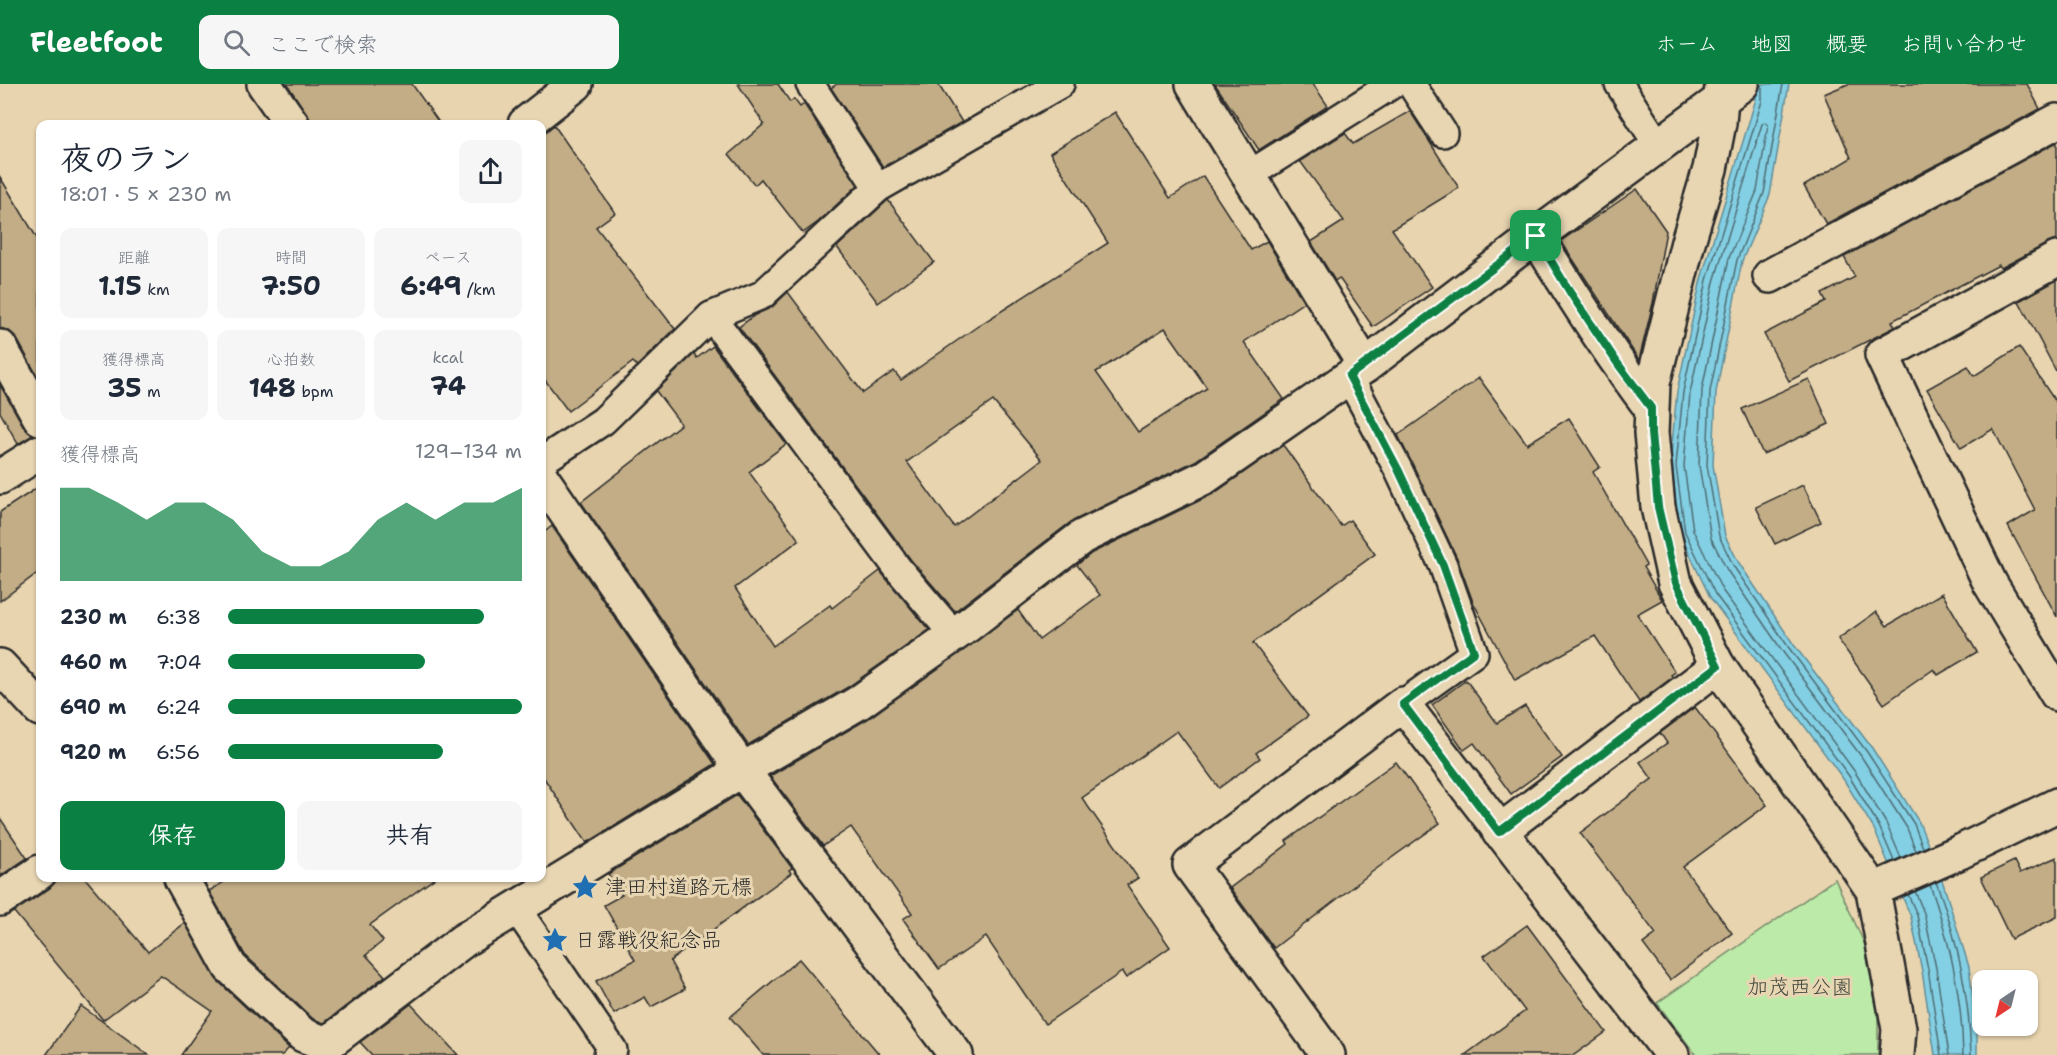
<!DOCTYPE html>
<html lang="ja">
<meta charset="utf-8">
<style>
:root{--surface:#fff;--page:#f6f6f7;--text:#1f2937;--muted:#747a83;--accent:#0b8043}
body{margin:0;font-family:"Shantell Sans","Klee One",sans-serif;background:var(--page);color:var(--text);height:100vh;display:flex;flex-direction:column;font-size:22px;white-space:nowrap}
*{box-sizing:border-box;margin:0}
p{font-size:20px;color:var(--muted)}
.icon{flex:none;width:33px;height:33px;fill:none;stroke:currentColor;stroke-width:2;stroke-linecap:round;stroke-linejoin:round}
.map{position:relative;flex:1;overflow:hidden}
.details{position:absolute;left:36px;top:36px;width:510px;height:762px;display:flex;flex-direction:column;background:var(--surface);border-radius:12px;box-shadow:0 2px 4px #0004}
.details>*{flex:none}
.needle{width:39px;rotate:215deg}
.buttons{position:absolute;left:1972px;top:886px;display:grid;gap:12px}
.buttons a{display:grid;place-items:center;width:66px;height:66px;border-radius:12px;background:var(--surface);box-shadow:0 2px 4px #0004;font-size:30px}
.pin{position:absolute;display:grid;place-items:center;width:51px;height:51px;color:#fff;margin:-26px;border-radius:12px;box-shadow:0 3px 9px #0006}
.round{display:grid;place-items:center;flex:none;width:63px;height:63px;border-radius:12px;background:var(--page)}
.head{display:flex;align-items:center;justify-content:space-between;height:102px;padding:0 24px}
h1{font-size:33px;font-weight:700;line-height:45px}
.stats{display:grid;grid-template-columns:repeat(3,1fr);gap:9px;height:102px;padding:6px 24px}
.stats div{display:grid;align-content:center;border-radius:12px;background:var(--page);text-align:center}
.stats b{font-size:26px;font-weight:700}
.stats small{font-size:16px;font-weight:400}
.stats p{font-size:16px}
.chart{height:168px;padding:12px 24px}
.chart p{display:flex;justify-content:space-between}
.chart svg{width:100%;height:108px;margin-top:6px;fill:var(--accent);opacity:.7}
.button{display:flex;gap:12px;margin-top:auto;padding:12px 24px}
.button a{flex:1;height:69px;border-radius:12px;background:var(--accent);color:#fff;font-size:24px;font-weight:700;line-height:69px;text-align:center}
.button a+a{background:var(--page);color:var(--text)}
ul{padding:0 24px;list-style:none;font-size:20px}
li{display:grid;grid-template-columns:96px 72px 1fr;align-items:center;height:45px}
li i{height:15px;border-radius:8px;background:var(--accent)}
header{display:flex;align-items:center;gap:36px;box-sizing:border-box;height:84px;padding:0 30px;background:var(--accent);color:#fff}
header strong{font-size:28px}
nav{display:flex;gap:33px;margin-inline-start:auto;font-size:21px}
.search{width:420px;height:54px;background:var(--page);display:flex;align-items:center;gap:15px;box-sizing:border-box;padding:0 21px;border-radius:12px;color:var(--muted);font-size:22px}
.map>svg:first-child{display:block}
.green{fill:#bceaa8;stroke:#748a6a;stroke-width:1.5}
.water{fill:#83cfe3;stroke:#608d99;stroke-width:1.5}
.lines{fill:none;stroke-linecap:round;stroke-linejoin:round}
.shore{stroke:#4e6d75;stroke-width:1.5}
.building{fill:#c2ad86;stroke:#2b2b2b;stroke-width:1.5;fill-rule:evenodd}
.lane-casing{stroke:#2b2b2b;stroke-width:32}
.street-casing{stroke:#2b2b2b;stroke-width:38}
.lane{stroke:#e8d6b3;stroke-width:27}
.street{stroke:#e8d6b3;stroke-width:33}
.route-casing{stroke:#fff;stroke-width:12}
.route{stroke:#0b8043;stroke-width:8}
.labels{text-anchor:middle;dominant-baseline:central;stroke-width:6;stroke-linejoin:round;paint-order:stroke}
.poi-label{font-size:21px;fill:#2b2b2b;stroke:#e8d6b3;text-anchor:start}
.park-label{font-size:21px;fill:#41483e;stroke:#e8d6b3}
</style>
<header>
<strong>Fleetfoot</strong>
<div class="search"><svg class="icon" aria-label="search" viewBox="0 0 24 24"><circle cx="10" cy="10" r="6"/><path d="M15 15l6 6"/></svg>ここで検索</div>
<nav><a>ホーム</a><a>地図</a><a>概要</a><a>お問い合わせ</a></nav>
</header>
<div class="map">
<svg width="2057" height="971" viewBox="0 0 2057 971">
<rect width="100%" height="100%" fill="#e8d4af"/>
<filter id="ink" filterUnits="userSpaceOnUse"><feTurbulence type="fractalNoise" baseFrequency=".0167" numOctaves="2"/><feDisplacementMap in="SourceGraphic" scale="12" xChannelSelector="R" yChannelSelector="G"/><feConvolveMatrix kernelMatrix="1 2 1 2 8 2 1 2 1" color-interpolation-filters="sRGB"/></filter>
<g filter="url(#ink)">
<path class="green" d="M 1835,795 L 1865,861 L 1878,932 L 1878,971 L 1696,971 L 1657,919 Z"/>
<path class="water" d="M 1756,0 L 1789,0 L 1770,111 L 1742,177 L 1716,308 L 1713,381 L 1725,452 L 1739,479 L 1794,561 L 1872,664 L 1919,738 L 1943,799 L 1969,883 L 1977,946 L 1977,971 L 1935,971 L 1922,887 L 1911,833 L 1874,745 L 1844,696 L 1710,513 L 1680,450 L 1670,382 L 1677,307 L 1701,195 L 1756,15 Z"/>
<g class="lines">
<g class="shore">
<path d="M 1762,0 L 1762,17 L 1707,196 L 1683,308 L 1676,382 L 1685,448 L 1715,510 L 1849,692 L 1879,742 L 1894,777"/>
<path d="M 1783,0 L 1764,109 L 1737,176 L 1710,307 L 1707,381 L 1719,452 L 1734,483 L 1789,564 L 1867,668 L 1914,740 L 1923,764"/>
<path d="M 1901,774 L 1886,739 L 1855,688 L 1722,506 L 1693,446 L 1684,382 L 1690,309 L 1714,198 L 1762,40 L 1765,38 L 1768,41 L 1757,107 L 1729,174 L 1702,306 L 1699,381 L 1711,454 L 1727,486 L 1783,568 L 1861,672 L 1907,744 L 1916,767"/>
<path d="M 1936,798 C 1958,855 1969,911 1971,971"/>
<path d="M 1930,801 C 1950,856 1962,912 1963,971"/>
<path d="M 1915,807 L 1924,829 L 1936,884 L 1949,971"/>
<path d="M 1908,810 L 1917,831 L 1928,885 L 1941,971"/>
</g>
</g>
<g class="building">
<path d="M 287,0 L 412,0 L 440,40 L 313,40 Z"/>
<path d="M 738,0 L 778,0 L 790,18 L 794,15 L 800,23 L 804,20 L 858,101 L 818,138 L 803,149 L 761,95 L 755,101 L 729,70 L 764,40 Z"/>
<path d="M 837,0 L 938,0 L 962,38 L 883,83 L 831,4 Z"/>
<path d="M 1215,0 L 1313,0 L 1328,22 L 1259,66 Z"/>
<path d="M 1848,0 L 2027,0 L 2040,25 L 1826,140 L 1804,102 L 1851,74 L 1824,10 Z"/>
<path d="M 1410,27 L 1459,104 L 1392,145 L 1432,203 L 1373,243 L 1339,194 L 1335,197 L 1311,158 L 1344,137 L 1300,77 L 1345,49 L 1353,60 Z"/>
<path d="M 1115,28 L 1170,114 L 1203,92 L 1251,166 L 1267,157 L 1304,218 L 1244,258 L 1284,315 L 1195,377 L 1071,438 L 955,527 L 911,476 L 739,243 L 755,231 L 772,223 L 788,208 L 863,309 L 894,287 L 901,296 L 978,242 L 1108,159 L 1050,69 ZM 1165,244 L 1207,304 L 1138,348 L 1096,288 ZM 993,317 L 1042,376 L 954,443 L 907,378 Z"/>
<path d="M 554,41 L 615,129 L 596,143 L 675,245 L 637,282 L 633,278 L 568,327 L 542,292 L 542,51 Z"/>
<path d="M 2057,58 L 2057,156 L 2048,159 L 2001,184 L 1999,181 L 1892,237 L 1895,243 L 1789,297 L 1764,250 L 1826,218 L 1822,210 L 1855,193 L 1844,173 Z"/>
<path d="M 0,93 L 40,159 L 40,297 L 16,253 L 9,247 L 0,244 Z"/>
<path d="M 1637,105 L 1666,147 L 1653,219 L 1639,276 L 1561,157 Z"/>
<path d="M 888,116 L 934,178 L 878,219 L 837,163 Z"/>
<path d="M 2057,196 L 2057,289 L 2019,217 Z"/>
<path d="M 713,262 L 786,360 L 749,388 L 799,456 L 735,504 L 773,562 L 830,521 L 832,524 L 880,487 L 929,546 L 848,603 L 748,661 L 581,418 L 681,340 L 656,307 L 694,270 L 697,274 Z"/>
<path d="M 2019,263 L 2057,320 L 2057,533 L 2008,442 L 2035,426 L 1993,345 L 1961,364 L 1927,305 L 1968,282 L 1974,292 Z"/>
<path d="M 1479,294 L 1527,360 L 1569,334 L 1600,383 L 1593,388 L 1646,481 L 1643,483 L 1662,516 L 1637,530 L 1675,588 L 1671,591 L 1673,593 L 1639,618 L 1595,552 L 1515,596 L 1473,518 L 1457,474 L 1398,351 Z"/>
<path d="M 1809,295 L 1829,340 L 1763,370 L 1742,325 Z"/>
<path d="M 0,301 L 24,343 L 33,351 L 18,360 L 0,328 Z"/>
<path d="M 1283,361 L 1341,442 L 1350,436 L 1375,470 L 1253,559 L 1308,632 L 1256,669 L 1260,674 L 1219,704 L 1177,647 L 1082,714 L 1138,794 L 1127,801 L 1170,863 L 1126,894 L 1122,888 L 1045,940 L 986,853 L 939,885 L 903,835 L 912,829 L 851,743 L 823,762 L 770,692 L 869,634 L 1018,526 L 1039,556 L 1100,511 L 1077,481 L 1092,469 L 1213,410 Z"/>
<path d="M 1803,401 L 1821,438 L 1775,460 L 1756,423 Z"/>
<path d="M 40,402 L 40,487 L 0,517 L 0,428 Z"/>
<path d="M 552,442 L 715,680 L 587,759 L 542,691 L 542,450 Z"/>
<path d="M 1942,509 L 1977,568 L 1938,591 L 1934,585 L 1884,620 L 1838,555 L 1876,528 L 1887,542 Z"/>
<path d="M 1466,596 L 1497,639 L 1525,622 L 1562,673 L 1511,710 L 1474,659 L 1464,666 L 1432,621 Z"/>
<path d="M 1695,623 L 1767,721 L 1683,783 L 1732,849 L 1670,896 L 1643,860 L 1656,850 L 1580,749 L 1652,695 L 1640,678 L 1667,659 L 1660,649 Z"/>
<path d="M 1396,678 L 1440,739 L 1372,788 L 1274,864 L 1230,804 L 1288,760 L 1286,757 Z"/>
<path d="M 737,711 L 792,784 L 789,786 L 791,789 L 670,877 L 685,905 L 651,923 L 645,913 L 614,930 L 596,897 L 635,876 L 604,821 L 622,811 L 608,790 Z"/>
<path d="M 0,734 L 27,774 L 0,792 Z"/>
<path d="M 2057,773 L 2057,833 L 2011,855 L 1981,793 L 2014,777 L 2020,789 Z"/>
<path d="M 57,794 L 85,794 L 148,868 L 185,839 L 217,896 L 289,964 L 282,971 L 181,971 L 212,927 L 161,892 L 103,936 L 14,828 L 50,804 Z"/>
<path d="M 230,794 L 435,794 L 370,841 L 383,857 L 366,871 L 385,892 L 324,939 L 313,935 L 245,871 L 209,807 Z"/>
<path d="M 1527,841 L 1606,948 L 1574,971 L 1465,971 L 1525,927 L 1484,872 Z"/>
<path d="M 799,875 L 880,971 L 763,971 L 730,933 Z"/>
<path d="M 411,920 L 458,971 L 372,971 L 360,958 Z"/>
<path d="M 81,922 L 149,971 L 46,971 Z"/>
</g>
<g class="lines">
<g class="lane-casing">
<g id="lane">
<path d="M 810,0 L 878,104"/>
<path d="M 1411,0 L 1443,49"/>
<path d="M 1619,0 L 1658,61"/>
<path d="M 1249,91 L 1393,0"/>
<path d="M 711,232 L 899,486 L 954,551"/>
<path d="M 1349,293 L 1398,385 L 1443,481 L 1474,569 L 1403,620"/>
<path d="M 542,377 L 603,337 L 711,232 L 762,211 L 878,104 L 1060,0"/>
<path d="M 516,824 L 613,966 L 608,971"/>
</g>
</g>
<g class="street-casing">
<g id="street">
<path d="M 264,0 L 292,40"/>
<path d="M 1193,0 L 1365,282"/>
<path d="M 1722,1 L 1719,39 L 1710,85 L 1688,158 L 1653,299 L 1651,349 L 1658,423 L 1675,499 L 1718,582 L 1873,806 L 1899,945 L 1897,971"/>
<path d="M 525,40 L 576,0"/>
<path d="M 1536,152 C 1572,211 1609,269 1651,324"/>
<path d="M 2057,175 L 1882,271 L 1990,499 L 2057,610"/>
<path d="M 1770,192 L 2057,37"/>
<path d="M 0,263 L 40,334"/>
<path d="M 0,393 L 40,368"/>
<path d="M 542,394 L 742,686 L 956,971"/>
<path d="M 0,582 L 40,625"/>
<path d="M 1499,748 L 1718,582"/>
<path d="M 181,794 L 230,883 L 303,951 L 327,960 L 464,856 L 742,686 L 858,619 L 968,541 L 1082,453 L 1205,393 L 1365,282 L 1536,152 L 1742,0"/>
<path d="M 1873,806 L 1960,768 L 2057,721"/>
<path d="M 0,815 L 40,788"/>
<path d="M 1328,971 L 1190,781 L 1403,620 L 1672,971"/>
</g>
</g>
<use href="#lane" class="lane"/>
<use href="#street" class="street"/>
</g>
</g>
<g class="lines" filter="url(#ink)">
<g class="route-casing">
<path id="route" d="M 1536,152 L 1571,210 L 1618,280 L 1651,324 L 1651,349 L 1658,423 L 1676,499 L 1718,582 L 1499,748 L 1403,620 L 1474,568 L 1443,481 L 1398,385 L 1349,292 Z"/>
</g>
<use href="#route" class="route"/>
</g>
<defs>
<g id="sight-bare" transform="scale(2.07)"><path d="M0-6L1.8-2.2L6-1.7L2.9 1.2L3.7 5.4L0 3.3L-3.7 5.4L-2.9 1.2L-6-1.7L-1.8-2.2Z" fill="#1f6fb2" stroke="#e8d6b3" stroke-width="2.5" paint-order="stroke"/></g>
</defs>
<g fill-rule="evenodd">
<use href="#sight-bare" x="585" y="803"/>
<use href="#sight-bare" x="555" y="856"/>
</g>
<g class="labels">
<g class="poi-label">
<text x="605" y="803">津田村道路元標</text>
<text x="575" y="856">日露戦役紀念品</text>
</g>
<g class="park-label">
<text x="1800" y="903">加茂西公園</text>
</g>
</g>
</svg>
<div class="buttons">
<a><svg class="needle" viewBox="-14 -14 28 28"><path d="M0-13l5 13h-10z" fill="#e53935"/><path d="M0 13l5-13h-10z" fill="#747a83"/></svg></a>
</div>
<div class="pin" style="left:1536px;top:152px;background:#1e9e55"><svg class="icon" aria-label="arrive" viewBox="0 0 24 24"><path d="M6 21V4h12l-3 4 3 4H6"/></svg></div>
<section class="details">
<div class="head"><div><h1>夜のラン</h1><p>18:01 · 5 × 230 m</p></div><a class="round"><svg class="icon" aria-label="share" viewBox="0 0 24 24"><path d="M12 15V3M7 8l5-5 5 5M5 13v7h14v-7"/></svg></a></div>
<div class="stats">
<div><p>距離</p><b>1.15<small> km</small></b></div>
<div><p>時間</p><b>7:50</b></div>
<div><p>ペース</p><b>6:49<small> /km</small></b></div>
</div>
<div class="stats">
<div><p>獲得標高</p><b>35<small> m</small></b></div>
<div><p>心拍数</p><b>148<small> bpm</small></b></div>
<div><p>kcal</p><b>74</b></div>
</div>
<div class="chart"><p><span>獲得標高</span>129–134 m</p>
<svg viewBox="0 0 160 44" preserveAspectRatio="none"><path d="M0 44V6L10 6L20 12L30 19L40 12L50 12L60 19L70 32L80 38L90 38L100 32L110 19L120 12L130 19L140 12L150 12L160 6V44z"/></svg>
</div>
<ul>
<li><b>230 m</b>6:38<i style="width:87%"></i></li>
<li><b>460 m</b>7:04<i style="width:67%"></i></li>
<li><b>690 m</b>6:24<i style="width:100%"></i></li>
<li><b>920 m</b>6:56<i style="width:73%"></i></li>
</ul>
<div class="button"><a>保存</a><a>共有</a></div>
</section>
</div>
